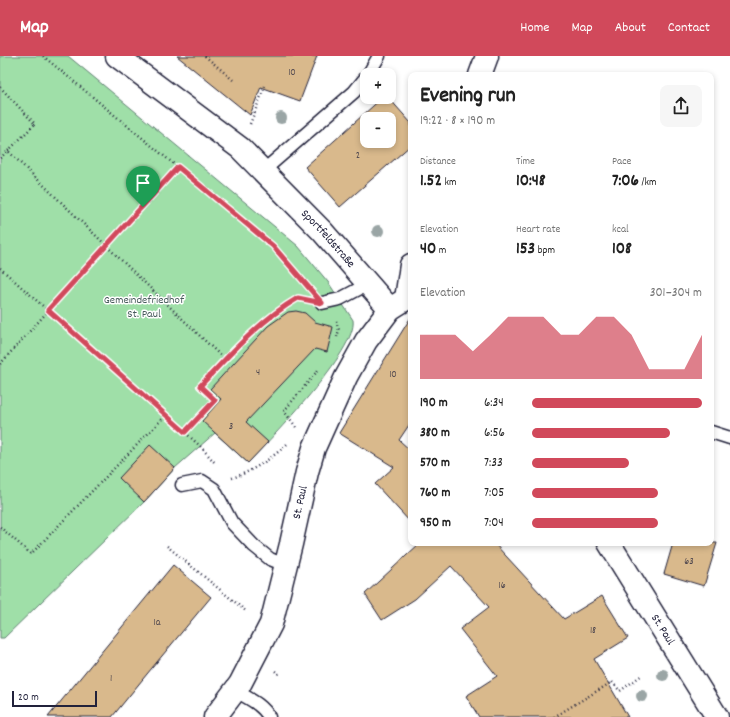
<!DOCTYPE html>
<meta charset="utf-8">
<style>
:root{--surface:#fff;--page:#f6f6f6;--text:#222;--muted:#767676;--accent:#d1495b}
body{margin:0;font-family:Dekko,sans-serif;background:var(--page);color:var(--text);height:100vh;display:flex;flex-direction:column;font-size:15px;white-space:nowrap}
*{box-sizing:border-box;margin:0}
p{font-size:13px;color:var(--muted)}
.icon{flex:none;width:22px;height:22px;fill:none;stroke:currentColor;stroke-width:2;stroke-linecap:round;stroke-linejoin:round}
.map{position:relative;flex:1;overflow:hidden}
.sheet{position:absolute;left:408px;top:16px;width:306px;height:474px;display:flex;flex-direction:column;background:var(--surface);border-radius:8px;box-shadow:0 2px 6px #0003}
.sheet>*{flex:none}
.fabs{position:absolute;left:360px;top:12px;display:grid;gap:8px}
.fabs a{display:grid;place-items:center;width:36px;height:36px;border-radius:8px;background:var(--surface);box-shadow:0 2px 6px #0003;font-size:20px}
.scale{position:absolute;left:12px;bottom:10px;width:85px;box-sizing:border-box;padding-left:4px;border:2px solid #22223b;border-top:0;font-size:11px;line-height:14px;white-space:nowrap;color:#22223b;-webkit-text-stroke:3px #fff;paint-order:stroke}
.pin{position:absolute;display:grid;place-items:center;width:34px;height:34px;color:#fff;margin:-41px -17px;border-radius:50% 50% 50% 0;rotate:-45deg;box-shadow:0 0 4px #0007}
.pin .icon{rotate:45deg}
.round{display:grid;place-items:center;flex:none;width:42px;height:42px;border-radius:8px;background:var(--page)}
.summary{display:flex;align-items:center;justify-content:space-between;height:68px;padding:0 12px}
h1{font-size:22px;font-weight:800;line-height:30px}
.figures{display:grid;grid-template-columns:repeat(3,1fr);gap:6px;height:68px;padding:4px 12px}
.figures div{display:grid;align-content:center}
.figures b{font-size:17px;font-weight:800}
.figures small{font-size:11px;font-weight:400}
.figures p{font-size:11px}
.chart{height:112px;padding:8px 12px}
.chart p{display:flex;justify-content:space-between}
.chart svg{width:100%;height:72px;margin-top:4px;fill:var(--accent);opacity:.7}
ul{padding:0 12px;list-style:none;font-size:13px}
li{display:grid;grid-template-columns:64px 48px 1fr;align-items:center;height:30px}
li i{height:10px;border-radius:5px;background:var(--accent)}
header{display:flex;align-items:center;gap:24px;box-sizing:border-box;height:56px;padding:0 20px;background:var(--accent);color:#fff}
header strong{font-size:19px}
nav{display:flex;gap:22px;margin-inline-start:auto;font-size:14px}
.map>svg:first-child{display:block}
.green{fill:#9fdfa8;stroke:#608072}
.building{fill:#d9b98c;stroke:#22223b;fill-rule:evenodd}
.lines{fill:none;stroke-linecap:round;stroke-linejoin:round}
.service-casing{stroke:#22223b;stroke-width:15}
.minor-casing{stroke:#22223b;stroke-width:25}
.path{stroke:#22223b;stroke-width:2.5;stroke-dasharray:1 3;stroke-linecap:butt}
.service{stroke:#fff;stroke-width:12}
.minor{stroke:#fff;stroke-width:22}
.tree{fill:#9aa5a5}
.route-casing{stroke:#fff;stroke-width:8}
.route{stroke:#d1495b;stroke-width:5}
.labels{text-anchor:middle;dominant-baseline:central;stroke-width:3;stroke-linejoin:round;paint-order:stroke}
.number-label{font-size:10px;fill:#50484f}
.street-label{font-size:12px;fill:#22223b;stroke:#fff}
.park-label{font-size:12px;fill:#485b5c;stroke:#fff}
</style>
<header>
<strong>Map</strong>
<nav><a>Home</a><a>Map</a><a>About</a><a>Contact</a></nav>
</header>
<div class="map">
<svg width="730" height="661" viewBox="0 0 730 661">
<rect width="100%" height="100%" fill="#fff"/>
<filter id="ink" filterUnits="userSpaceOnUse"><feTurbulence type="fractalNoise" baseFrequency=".025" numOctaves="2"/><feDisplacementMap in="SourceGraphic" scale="8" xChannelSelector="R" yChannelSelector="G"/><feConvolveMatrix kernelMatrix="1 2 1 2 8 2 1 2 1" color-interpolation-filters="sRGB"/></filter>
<g filter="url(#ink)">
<path class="green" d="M 0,0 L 68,0 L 298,190 L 328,226 L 353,264 C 358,294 270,383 248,407 L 215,377 L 175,412 L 144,446 L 4,582 L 0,582 Z"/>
<g class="building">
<path d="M 177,0 L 317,0 L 300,45 L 261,31 L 250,59 Z"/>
<path d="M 383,41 L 388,41 L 411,67 L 411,89 L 340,151 L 305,111 ZM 367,63 L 389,63 L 389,85 L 367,85 Z"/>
<path d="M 296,255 L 305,257 L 315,266 L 333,271 L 327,296 L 315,293 L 246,366 L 268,386 L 248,407 L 202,365 L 221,343 L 210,333 L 268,270 L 288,256 Z"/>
<path d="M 411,261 L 411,366 L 399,384 L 411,395 L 411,467 L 375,428 L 394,411 L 339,377 Z"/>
<path d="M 150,389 L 175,412 L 144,446 L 119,422 Z"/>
<path d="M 420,487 L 494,487 L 564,563 L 602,540 L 628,582 L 594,603 L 628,661 L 479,661 L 466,640 L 497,620 L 460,573 L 489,551 L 451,510 L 415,543 L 382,564 L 365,538 Z"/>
<path d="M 673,487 L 717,487 L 704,530 L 664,518 Z"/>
<path d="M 173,509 L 211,541 L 147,618 L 112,661 L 48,661 Z"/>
</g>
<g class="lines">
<g class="service-casing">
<g id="service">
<path d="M 368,19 L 379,0"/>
<path d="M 263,115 L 354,36 L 367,20"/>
<path d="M 322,247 L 340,243 L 368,228"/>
<path d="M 711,376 L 730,382"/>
<path d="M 182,429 L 202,425 L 214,433 L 232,467 L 254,490 L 270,503 L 285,509"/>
<path d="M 236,635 C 247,642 262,648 269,661"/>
</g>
</g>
<g class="minor-casing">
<g id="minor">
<path id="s1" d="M 117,0 L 240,92 L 322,175 L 390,253"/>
<path d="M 480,19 L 487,0"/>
<path d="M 406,243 L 411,209"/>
<path id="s2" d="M 609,487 L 717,661"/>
<path id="s3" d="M 215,661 L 240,628 L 271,568 L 291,488 L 307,416 L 314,392 L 346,321 L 366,285 L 390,253 L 406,243 L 411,242"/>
</g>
</g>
<g class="path">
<path d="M 43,0 L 273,190 L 309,232"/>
<path d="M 205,0 L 233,24"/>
<path d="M 0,31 L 35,68 L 8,95"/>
<path d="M 250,68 L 265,30"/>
<path d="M 0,102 L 8,95 L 225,304"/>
<path d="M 0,212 L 166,359 L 200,390 L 216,408"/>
<path d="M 336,265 L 339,274 L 337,281"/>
<path d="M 0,308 L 179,111"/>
<path d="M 296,371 L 284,355 L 319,313"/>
<path d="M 185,376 L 215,344 L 200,330 C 230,298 260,264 298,242 L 302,243"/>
<path d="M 232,422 C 251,416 273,402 288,387"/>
<path d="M 0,471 L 31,498 L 166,359"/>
<path d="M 167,490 L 247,556"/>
<path d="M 275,615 L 280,619"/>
<path d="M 554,661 L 612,626 L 620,635 L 642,619"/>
</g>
<use href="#service" class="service"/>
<use href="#minor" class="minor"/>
</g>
<g class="tree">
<circle cx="281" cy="62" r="6"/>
<circle cx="378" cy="175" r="6"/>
<circle cx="663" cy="619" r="6"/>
<circle cx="642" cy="640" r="6"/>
</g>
</g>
<g class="lines" filter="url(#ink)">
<g class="route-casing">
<path id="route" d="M 178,111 L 273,190 L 322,247 L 298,242 C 260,264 230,298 200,330 L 215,344 L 185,376 L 48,254 Z"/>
</g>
<use href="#route" class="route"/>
</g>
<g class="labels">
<g class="number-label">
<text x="292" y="17">10</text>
<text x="358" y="100">2</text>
<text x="258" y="317">4</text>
<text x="393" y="319">10</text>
<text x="231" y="371">3</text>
<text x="689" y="506">63</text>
<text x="502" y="530">16</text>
<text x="157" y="567">1a</text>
<text x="593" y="575">18</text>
<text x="111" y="623">1</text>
</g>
<g class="street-label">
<text stroke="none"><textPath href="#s1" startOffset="280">Sportfeldstraße</textPath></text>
<text stroke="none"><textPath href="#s3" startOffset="234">St. Paul</textPath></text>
<text stroke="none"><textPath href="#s2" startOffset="102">St. Paul</textPath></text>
</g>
<g class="park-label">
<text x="144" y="244">Gemeindefriedhof<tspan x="144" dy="14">St. Paul</tspan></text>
</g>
</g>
</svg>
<div class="fabs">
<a>+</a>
<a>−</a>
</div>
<div class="scale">20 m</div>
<div class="pin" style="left:143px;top:151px;background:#1e9e55"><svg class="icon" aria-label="arrive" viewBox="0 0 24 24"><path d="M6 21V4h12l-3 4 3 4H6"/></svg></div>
<section class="sheet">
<div class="summary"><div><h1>Evening run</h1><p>19:22 · 8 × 190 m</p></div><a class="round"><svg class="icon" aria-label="share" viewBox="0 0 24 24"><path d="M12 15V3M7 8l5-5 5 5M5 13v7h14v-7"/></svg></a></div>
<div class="figures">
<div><p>Distance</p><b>1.52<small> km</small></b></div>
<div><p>Time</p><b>10:48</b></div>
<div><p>Pace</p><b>7:06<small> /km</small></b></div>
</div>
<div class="figures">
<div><p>Elevation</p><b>40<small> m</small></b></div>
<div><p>Heart rate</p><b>153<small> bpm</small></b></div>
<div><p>kcal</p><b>108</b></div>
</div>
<div class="chart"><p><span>Elevation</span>301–304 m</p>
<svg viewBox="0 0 160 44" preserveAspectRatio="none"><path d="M0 44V17L10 17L20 17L30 27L40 17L50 6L60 6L70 6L80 17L90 17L100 6L110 6L120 17L130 38L140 38L150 38L160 17V44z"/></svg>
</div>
<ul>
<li><b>190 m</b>6:34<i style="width:100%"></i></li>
<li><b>380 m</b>6:56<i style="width:81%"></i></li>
<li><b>570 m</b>7:33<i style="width:57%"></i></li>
<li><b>760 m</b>7:05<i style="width:74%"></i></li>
<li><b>950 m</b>7:04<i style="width:74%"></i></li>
</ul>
</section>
</div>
